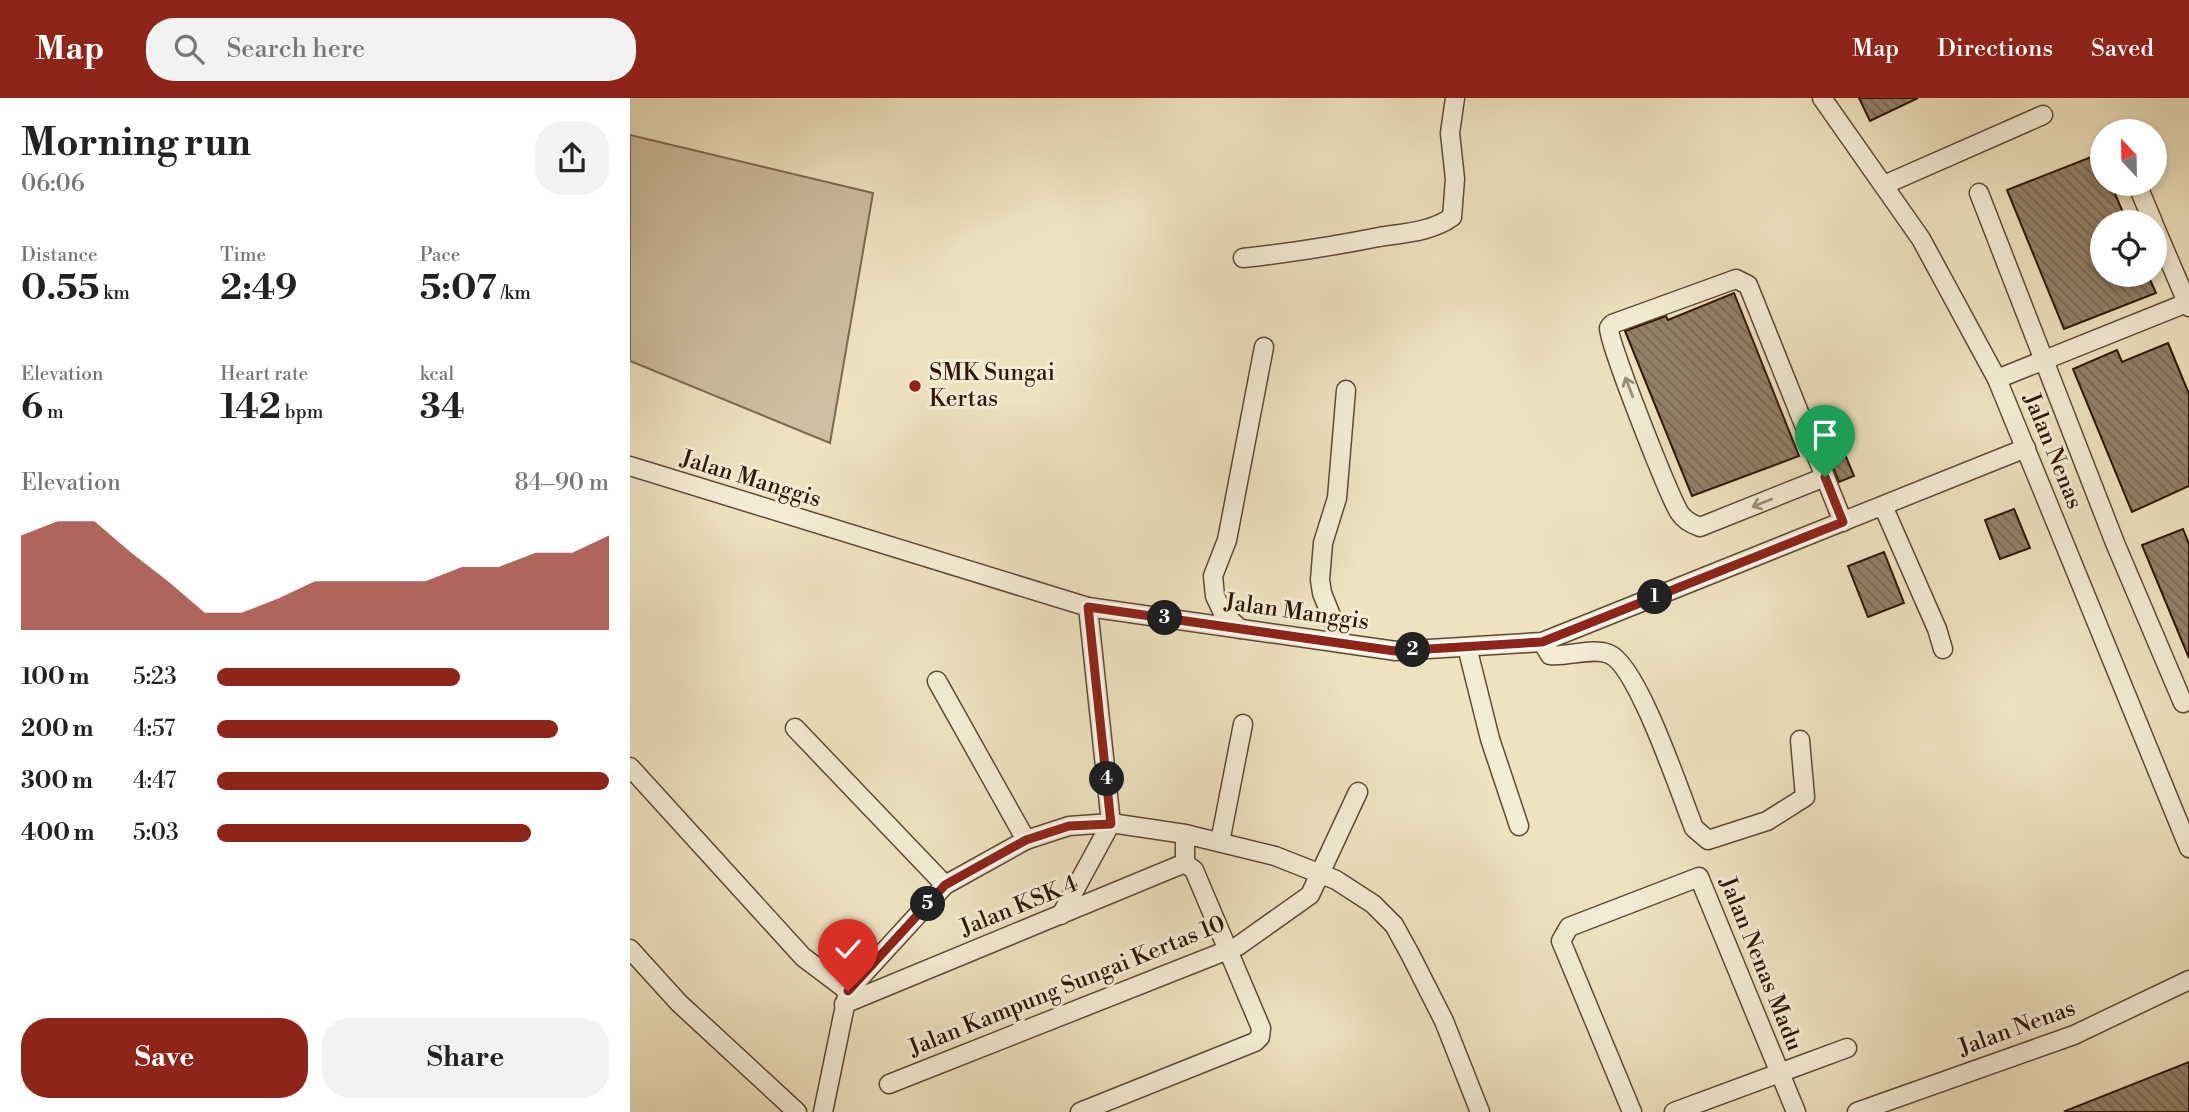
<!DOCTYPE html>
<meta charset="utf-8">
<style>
:root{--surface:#fff;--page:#f2f2f2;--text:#222;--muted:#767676;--accent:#8f2418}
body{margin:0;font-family:"Libre Bodoni",serif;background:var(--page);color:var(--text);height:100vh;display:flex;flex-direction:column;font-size:26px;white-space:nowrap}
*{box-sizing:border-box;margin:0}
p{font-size:23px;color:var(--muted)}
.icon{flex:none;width:38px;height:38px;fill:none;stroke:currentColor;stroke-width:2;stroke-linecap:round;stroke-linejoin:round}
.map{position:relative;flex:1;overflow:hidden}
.panel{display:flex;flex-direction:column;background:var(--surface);width:630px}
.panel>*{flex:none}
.needle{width:46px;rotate:338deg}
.tools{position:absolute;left:1460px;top:21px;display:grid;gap:14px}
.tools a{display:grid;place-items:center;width:77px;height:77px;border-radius:50%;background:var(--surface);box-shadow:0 4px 10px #0003;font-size:35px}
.pin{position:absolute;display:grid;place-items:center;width:60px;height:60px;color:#fff;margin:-72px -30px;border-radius:50% 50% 50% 0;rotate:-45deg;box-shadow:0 0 7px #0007}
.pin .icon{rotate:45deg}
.km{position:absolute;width:35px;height:35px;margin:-18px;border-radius:50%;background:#222;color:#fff;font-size:19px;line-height:35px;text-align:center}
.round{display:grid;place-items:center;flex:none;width:74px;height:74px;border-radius:28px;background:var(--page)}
.summary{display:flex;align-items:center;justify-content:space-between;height:119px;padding:0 21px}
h1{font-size:38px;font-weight:700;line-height:52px}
.figures{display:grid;grid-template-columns:repeat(3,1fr);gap:10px;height:119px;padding:7px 21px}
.figures div{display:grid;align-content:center}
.figures b{font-size:35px;font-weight:700}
.figures small{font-size:19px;font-weight:400}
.figures p{font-size:19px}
.chart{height:196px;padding:14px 21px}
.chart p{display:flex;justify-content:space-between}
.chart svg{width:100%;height:126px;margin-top:7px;fill:var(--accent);opacity:.7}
.primary-button{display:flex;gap:14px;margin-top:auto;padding:14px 21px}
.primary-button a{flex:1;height:80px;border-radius:28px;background:var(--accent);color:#fff;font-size:28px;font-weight:700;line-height:80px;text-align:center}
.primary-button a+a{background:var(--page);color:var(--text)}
ul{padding:0 21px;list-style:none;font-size:23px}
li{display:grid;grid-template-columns:112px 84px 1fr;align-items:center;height:52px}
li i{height:18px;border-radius:9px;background:var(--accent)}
header{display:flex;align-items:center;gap:42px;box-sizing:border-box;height:98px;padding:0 35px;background:var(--accent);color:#fff}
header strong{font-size:33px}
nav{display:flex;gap:38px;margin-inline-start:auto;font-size:24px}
.search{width:490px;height:63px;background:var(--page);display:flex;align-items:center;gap:18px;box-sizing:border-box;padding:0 24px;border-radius:28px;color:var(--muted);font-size:26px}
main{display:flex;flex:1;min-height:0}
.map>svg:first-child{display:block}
.pitch{fill:#cebfa0;stroke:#7e6a53;stroke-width:2}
.building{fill:url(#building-back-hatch);stroke:#2f1606;stroke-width:2}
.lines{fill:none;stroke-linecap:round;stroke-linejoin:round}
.minor-casing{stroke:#5f4934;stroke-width:21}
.minor{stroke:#f4ecd5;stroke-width:18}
.oneway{stroke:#9b8c78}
.route-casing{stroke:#fff;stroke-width:14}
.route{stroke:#8f2418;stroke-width:9}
.poi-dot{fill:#8f2418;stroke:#f4ecd5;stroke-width:2.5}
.labels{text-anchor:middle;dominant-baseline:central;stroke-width:6;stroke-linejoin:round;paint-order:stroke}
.poi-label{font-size:23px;fill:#2f1606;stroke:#f4ecd5;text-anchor:start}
.street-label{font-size:23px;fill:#2f1606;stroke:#f4ecd5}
</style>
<header>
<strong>Map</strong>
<div class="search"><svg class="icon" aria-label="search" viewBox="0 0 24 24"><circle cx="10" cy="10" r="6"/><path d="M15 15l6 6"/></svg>Search here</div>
<nav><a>Map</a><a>Directions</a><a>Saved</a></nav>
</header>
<main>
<section class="panel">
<div class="summary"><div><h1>Morning run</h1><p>06:06</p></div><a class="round"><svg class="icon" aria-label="share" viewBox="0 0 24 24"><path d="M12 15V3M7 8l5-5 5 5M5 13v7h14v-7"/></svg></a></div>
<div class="figures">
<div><p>Distance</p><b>0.55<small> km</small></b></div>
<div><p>Time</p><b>2:49</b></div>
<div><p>Pace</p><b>5:07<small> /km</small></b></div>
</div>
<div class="figures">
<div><p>Elevation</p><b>6<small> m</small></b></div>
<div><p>Heart rate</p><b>142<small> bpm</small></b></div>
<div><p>kcal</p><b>34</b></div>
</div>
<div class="chart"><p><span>Elevation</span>84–90 m</p>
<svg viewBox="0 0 160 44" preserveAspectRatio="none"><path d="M0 44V11L10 6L20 6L30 17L40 27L50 38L60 38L70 33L80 27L90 27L100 27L110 27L120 22L130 22L140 17L150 17L160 11V44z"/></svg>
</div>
<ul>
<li><b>100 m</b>5:23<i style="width:62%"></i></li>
<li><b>200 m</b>4:57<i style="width:87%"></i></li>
<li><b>300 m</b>4:47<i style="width:100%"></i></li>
<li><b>400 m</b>5:03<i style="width:80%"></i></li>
</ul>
<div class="primary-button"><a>Save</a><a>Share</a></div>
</section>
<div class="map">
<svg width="1559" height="1014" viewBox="0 0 1559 1014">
<defs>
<pattern id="building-back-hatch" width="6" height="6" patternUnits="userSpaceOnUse" patternTransform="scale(1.75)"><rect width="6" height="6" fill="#928066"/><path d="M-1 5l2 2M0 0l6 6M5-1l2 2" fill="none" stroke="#786852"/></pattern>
</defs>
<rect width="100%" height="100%" fill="#eee2bf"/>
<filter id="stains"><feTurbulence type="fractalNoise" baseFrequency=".00286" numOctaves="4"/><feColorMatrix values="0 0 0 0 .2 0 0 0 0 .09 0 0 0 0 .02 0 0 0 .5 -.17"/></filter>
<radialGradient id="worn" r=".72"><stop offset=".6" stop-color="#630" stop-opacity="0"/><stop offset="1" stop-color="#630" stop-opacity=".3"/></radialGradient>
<path class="pitch" d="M 0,37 L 243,95 L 200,345 L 0,263 Z"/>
<g class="building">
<path d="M 1229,0 L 1288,0 L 1240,23 Z"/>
<path d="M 1469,56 L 1472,86 L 1481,86 L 1497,124 L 1472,124 L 1472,177 L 1518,177 L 1526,195 L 1434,231 L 1377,92 Z"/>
<path d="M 1104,195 L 1169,358 L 1062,398 L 995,233 L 1036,218 L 1038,222 Z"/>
<path d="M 1538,245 L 1559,296 L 1559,388 L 1502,414 L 1443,271 L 1487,252 L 1492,264 Z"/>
<path d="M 1211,347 L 1224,378 L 1209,384 L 1197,353 Z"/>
<path d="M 1384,411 L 1400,450 L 1370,461 L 1355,422 Z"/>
<path d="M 1553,431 L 1559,446 L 1559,560 L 1512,447 Z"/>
<path d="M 1254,454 L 1274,505 L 1238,519 L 1218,468 Z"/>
<path d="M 1559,964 L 1559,1014 L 1436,1014 L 1435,1013 Z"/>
</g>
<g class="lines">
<g class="minor-casing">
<g id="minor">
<path d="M 1192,0 L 1291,141 L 1367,281 L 1559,750"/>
<path d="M 1507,86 L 1523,124"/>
<path d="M 1254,87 L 1413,17"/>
<path d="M 1349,95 L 1485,445 L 1553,605"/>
<path d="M 1524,127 L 1559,209"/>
<path d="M 613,160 C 659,155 704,148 749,139 C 774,135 801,134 822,119 L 825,81 L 820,35 L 825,0"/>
<path d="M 1367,281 L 1559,204"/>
<path d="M 0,368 L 458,509 L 766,553 L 912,544 L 1396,350"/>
<path d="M 1195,379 L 1070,429 C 1061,426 1054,422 1049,414 C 1038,395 978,244 979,230 L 982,226 L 1106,181 L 1118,187 L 1213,424"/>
<path d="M 1253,408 L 1307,531 L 1313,551"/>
<path d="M 458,509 L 481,725"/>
<path d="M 610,531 L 593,515 L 585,498 L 583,478 L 597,442 L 634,249"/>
<path d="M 912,544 L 920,557 C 938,559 963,549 979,556 C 1008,567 1051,698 1064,730 L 1078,742 L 1137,723 L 1175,699 L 1170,642"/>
<path d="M 712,545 L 692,495 L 690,482 L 693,445 L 707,400 L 716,292"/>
<path d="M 837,549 L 860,641 L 889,728"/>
<path d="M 307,583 L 396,742"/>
<path d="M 165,630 L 315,787"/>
<path d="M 0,669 L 173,859 L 218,893"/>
<path d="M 590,744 L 613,626"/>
<path d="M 431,817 L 481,725"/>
<path d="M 0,851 L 49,905 L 167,1014"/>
<path d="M 214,906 L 555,765 L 555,736"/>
<path d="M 259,986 L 608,848 L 680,797 L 728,694"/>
<path d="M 193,1014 L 218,893 L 315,787 L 396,742 L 439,728 L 481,725 L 555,736 L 645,758 L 706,782 L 743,806 L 764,827 L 780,856 L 814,923 L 850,1014"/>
<path d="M 450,1014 L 625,944 L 630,939 L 631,930 L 564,772 L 555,765"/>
<path d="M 1002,1014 L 931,843 L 939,829 L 1069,779 L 1166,1014"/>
<path d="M 1044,1014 L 1217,950"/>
<path d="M 1227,1014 L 1444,937 L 1559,882"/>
</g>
</g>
<use href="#minor" class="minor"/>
</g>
<defs><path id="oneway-shaft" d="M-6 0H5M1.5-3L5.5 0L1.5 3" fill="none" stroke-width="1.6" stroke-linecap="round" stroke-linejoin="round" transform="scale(1.75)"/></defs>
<g class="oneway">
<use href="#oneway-shaft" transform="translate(999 289) rotate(-111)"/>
<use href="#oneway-shaft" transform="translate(1132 405) rotate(158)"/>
</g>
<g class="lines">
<g class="route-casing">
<path id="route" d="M 218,893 L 315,787 L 396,742 L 439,728 L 481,726 L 458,509 L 765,553 L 912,544 L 1213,424 L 1195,379"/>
</g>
<use href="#route" class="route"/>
</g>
<circle class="poi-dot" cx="285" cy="288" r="7"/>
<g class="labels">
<g class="poi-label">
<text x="299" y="275">SMK Sungai<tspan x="299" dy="26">Kertas</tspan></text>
</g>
<g class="street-label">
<text transform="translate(1423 353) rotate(68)">Jalan Nenas</text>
<text transform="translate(121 381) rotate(17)">Jalan Manggis</text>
<text transform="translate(667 514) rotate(8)">Jalan Manggis</text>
<text transform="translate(389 808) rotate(-22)">Jalan KSK 4</text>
<text transform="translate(1131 866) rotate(68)">Jalan Nenas Madu</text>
<text transform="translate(437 888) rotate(-22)">Jalan Kampung Sungai Kertas 10</text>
<text transform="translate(1387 930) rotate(-20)">Jalan Nenas</text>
</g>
</g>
<rect width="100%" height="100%" filter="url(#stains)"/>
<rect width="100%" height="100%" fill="url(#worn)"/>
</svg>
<div class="tools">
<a><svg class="needle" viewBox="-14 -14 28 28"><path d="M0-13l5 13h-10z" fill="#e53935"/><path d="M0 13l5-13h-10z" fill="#767676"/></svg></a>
<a><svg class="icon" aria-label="locate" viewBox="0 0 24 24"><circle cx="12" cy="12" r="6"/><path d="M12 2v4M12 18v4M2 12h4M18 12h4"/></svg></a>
</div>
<div class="pin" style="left:1195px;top:379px;background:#1e9e55"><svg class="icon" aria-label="arrive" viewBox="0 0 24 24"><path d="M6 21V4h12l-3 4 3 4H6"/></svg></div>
<div class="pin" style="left:218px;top:893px;background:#d93025"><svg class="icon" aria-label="check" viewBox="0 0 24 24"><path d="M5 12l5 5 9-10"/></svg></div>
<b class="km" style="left:1025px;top:499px">1</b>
<b class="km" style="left:783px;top:552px">2</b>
<b class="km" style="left:535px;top:520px">3</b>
<b class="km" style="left:477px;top:681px">4</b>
<b class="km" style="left:298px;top:806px">5</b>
</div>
</main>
